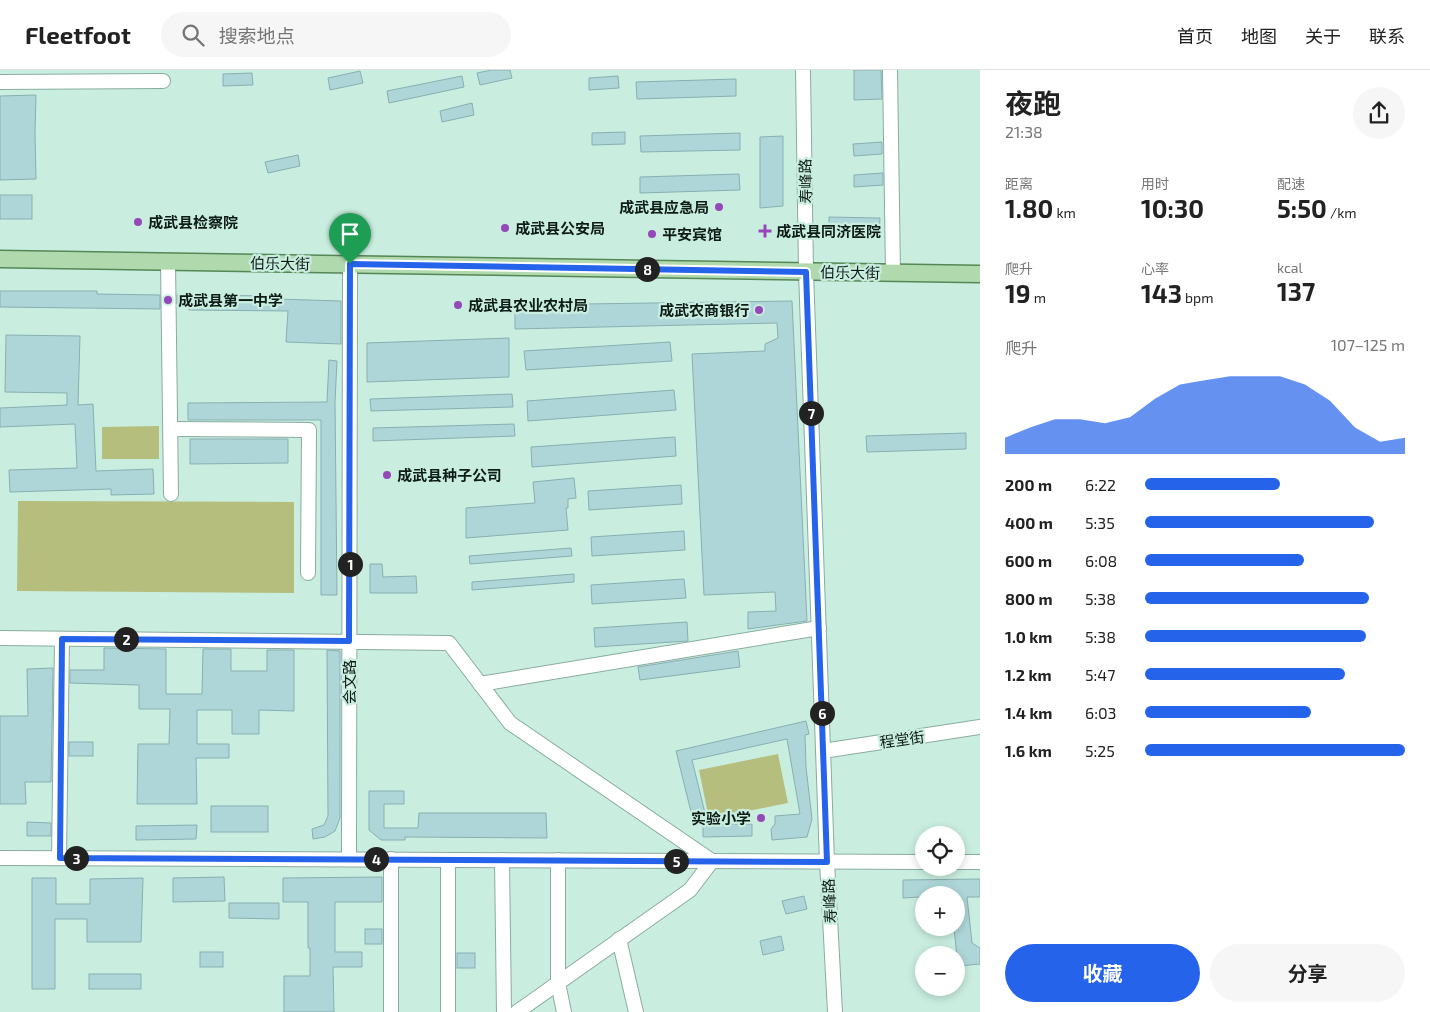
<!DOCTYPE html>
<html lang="zh">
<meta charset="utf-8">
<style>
:root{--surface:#fff;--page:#f6f6f6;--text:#222;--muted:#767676;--line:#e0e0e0;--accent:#2563eb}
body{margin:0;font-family:"Exo 2","Noto Sans SC",sans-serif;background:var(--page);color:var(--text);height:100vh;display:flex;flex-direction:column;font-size:19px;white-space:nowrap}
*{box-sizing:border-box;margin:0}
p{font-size:16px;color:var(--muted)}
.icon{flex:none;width:28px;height:28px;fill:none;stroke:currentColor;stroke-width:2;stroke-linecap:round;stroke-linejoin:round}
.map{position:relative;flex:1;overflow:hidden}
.details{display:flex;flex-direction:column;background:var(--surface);width:450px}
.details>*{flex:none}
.fabs{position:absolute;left:915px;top:756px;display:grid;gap:10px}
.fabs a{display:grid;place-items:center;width:50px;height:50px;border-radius:50%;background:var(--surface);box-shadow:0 2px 8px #0003;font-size:25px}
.pin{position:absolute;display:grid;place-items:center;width:42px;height:42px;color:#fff;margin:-51px -21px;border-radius:50% 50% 50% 0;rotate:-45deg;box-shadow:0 0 5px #0007}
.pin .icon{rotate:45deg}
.km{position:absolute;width:25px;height:25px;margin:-12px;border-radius:50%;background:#222;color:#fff;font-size:14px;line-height:25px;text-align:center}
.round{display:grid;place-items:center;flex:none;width:52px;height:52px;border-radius:26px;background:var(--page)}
.overview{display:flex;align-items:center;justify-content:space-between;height:85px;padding:0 25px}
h1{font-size:28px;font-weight:700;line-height:38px}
.metrics{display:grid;grid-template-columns:repeat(3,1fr);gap:8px;height:85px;padding:5px 25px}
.metrics div{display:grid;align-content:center}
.metrics b{font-size:25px;font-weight:700}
.metrics small{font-size:14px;font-weight:400}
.metrics p{font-size:14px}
.chart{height:140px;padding:10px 25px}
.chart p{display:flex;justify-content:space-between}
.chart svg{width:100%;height:90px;margin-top:5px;fill:var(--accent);opacity:.7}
.cta{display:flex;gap:10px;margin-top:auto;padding:10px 25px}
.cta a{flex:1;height:58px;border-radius:30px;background:var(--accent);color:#fff;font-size:20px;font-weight:700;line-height:58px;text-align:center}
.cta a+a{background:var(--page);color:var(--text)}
ul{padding:0 25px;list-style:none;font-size:16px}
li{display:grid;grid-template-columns:80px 60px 1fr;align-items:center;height:38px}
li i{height:12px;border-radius:6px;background:var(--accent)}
header{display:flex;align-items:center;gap:30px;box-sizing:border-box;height:70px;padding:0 25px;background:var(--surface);border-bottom:1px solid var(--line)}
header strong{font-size:24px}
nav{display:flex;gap:28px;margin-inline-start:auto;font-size:18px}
.search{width:350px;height:45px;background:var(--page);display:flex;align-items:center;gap:12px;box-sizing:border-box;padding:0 18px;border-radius:28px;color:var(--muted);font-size:19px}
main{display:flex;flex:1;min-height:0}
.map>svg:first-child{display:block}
.green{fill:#b5be7d}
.building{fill:#aed6d8;stroke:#88afb1}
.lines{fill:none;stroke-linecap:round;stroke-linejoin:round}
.minor-casing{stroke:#89ac9f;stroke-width:16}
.major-casing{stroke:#568756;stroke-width:19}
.minor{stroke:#fff;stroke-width:14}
.major{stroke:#b0d9ae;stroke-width:16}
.route-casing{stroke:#fff;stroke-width:10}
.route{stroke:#2563eb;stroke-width:6}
.poi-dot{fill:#9548b8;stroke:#c9eee0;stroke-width:2}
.labels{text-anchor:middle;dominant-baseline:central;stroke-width:4.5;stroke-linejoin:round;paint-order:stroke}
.street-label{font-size:15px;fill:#0e1c17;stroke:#c9eee0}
.poi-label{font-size:15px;font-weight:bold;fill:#0e1c17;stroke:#c9eee0;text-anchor:start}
</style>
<header>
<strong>Fleetfoot</strong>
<div class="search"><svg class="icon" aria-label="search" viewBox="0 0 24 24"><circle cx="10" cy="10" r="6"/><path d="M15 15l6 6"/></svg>搜索地点</div>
<nav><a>首页</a><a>地图</a><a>关于</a><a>联系</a></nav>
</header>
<main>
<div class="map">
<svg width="980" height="942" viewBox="0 0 980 942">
<rect width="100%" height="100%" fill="#c9eee0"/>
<g class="green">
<path d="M 159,356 L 159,389 L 102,389 L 102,357 Z"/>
<path d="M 18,431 L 294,432 L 294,523 L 17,521 Z"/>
<path d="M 778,684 L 788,733 L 709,749 L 699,700 Z"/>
</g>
<g class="building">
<path d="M 492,0 L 510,0 L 512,8 L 480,15 L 477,3 Z"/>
<path d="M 854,0 L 881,0 L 882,29 L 854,30 Z"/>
<path d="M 360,1 L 363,13 L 330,20 L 328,8 Z"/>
<path d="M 252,3 L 253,15 L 223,16 L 223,4 Z"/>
<path d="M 462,6 L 464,17 L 389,33 L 387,21 Z"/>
<path d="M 618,6 L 619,18 L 589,20 L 589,8 Z"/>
<path d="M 736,9 L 736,26 L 637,29 L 636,12 Z"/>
<path d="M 36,25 L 35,63 L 36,109 L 0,110 L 0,26 Z"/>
<path d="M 472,33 L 474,45 L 442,52 L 440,41 Z"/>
<path d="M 625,62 L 625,74 L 592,75 L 592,63 Z"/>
<path d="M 740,63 L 740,80 L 641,82 L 640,66 Z"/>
<path d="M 783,66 L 783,136 L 760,138 L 760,67 Z"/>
<path d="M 882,72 L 882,84 L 854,86 L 853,74 Z"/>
<path d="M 298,85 L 300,96 L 268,103 L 265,92 Z"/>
<path d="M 883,103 L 883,115 L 854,117 L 854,105 Z"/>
<path d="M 739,104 L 740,120 L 640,123 L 640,107 Z"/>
<rect x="0" y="125" width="32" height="24"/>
<path d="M 829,147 L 880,148 L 879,166 L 829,165 Z"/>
<path d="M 0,221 L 97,221 L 97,224 L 160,225 L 160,239 L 0,237 Z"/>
<path d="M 177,225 L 277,226 L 277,229 L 341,231 L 341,274 L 286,272 L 288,241 L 189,240 L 189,234 L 177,234 Z"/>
<path d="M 792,231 L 807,551 L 748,559 L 748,542 L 776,541 L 775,522 L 704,525 L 692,284 L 765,281 L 765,274 L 778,268 L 777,253 L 515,259 L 515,235 Z"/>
<path d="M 6,265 L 80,266 L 78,335 L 93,334 L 96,401 L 153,399 L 154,424 L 111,425 L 111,419 L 10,422 L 9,400 L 77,398 L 75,354 L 0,357 L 0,338 L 67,335 L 67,323 L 5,322 Z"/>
<path d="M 509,268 L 509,307 L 367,312 L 367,273 Z"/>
<path d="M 670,272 L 672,291 L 526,300 L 524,281 Z"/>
<path d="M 329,290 L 337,291 L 335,332 L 337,525 L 321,525 L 321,350 L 188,350 L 188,333 L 327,332 Z"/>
<path d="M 674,320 L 676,340 L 528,351 L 527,331 Z"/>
<path d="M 512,324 L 513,337 L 371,341 L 370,329 Z"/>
<path d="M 514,354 L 515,366 L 373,371 L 373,358 Z"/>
<path d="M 966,363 L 966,379 L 867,382 L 866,366 Z"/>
<path d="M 675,367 L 676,386 L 532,397 L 531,377 Z"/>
<path d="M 190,369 L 288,369 L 288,393 L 190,394 Z"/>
<path d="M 574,408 L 576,428 L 568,429 L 568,438 L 566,438 L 568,460 L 466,468 L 466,438 L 535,433 L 533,412 Z"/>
<path d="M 681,415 L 682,434 L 589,440 L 588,421 Z"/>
<path d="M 684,461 L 685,480 L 592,486 L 591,467 Z"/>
<path d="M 571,478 L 572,486 L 470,494 L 469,486 Z"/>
<path d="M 370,494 L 382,494 L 383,507 L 416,506 L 417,523 L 370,523 Z"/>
<path d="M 574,504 L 574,512 L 472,520 L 472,512 Z"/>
<path d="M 684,509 L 686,528 L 592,534 L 591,515 Z"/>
<path d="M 687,552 L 688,571 L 595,577 L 594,558 Z"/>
<path d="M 104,578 L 166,579 L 166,624 L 202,624 L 203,579 L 231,579 L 231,601 L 267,601 L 267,580 L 294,580 L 294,641 L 259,640 L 259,664 L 232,664 L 232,640 L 197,640 L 197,674 L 229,674 L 229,688 L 196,688 L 197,734 L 137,734 L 138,674 L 169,674 L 170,639 L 139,639 L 139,615 L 70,613 L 70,600 L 104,600 Z"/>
<path d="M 327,580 L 340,581 L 340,748 L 335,761 L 325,767 L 313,769 L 312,759 L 324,755 L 328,746 Z"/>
<path d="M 738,581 L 740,597 L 640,610 L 638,597 Z"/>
<path d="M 53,598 L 51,712 L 25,712 L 26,734 L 0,734 L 0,646 L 28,646 L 27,599 Z"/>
<path d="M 806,651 L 809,664 L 805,665 L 806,697 L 812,749 L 807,767 L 772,770 L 771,759 L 775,754 L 775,746 L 800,744 L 787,669 L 692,690 L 707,751 L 694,754 L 676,681 Z"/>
<rect x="69" y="672" width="24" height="14"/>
<path d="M 369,721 L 404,721 L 404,734 L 384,734 L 384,758 L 418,758 L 419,743 L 546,743 L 547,768 L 405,767 L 405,770 L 381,770 L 369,760 Z"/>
<rect x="211" y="736" width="57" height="26"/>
<path d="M 27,752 L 51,753 L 51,766 L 27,766 Z"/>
<path d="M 703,754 L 752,754 L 752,766 L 703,767 Z"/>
<path d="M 197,755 L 196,769 L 136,770 L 136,756 Z"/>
<path d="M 224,807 L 225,831 L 173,832 L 173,808 Z"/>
<path d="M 382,807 L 382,832 L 335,832 L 335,882 L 362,882 L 362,897 L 333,897 L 334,942 L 284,942 L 284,906 L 310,906 L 310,878 L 308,878 L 308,832 L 283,832 L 283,808 Z"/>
<path d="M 32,808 L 56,808 L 56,834 L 90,834 L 90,809 L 143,808 L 141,872 L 87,872 L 87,849 L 55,849 L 55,919 L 32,919 Z"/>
<path d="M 980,809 L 980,827 L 967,827 L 972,873 L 980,878 L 980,894 L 958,896 L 954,858 L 956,858 L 956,825 L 903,828 L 903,810 Z"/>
<path d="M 804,826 L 807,839 L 786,844 L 782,831 Z"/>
<path d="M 229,833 L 279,833 L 279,849 L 229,848 Z"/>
<rect x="365" y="859" width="17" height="15"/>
<path d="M 781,866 L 784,880 L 763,885 L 760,871 Z"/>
<rect x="200" y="882" width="23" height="15"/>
<rect x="457" y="883" width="18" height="15"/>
<rect x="89" y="904" width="52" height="15"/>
</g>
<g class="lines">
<g class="minor-casing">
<g id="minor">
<path d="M 803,0 L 806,202 L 827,792 L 835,942"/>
<path d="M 890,0 L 893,203"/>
<path d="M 0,12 L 163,11"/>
<path d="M 168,192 L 171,424"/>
<path d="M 171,359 L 309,360 L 308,503"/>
<path d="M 0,568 L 449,573 L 510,653 L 712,791 L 690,820 L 517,942"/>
<path d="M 480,614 L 819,558"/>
<path d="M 823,681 L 980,657"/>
<path d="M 0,788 L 924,792"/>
<path d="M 59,788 L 62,569"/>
<path d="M 349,789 L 350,194"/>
<path d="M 391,789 L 391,942"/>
<path d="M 448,790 L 448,942"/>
<path d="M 502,790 L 504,942"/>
<path d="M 558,790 L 558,913 L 564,942"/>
<path d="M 956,792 L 980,792"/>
<path d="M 619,869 L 636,942"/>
</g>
</g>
<g class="major-casing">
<path id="major" d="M 0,189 L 980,204"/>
</g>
<use href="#minor" class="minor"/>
<use href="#major" class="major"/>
</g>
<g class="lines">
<g class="route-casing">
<path id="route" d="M 350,194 L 806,202 L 827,792 L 60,788 L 62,569 L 349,571 Z"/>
</g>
<use href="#route" class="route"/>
</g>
<g class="poi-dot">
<circle cx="719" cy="137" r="5"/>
<circle cx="138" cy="152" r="5"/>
<circle cx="505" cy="158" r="5"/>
<path d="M762.5 153.5h5v5h5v5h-5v5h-5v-5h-5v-5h5z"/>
<circle cx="652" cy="164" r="5"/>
<circle cx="168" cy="230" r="5"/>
<circle cx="458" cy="235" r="5"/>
<circle cx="759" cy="240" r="5"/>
<circle cx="387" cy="405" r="5"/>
<circle cx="761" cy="748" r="5"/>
</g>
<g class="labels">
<g class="street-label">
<text transform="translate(805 111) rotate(-91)">寿峰路</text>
<text transform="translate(280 193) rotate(1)">伯乐大街</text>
<text transform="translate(850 202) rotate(1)">伯乐大街</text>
<text transform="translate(349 612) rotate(-90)">会文路</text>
<text transform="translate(902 669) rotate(-8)">程堂街</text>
<text transform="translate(829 831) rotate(-93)">寿峰路</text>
</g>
<g class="poi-label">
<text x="709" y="137" text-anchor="end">成武县应急局</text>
<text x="148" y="152">成武县检察院</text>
<text x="515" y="158">成武县公安局</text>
<text x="776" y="161">成武县同济医院</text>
<text x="662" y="164">平安宾馆</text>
<text x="178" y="230">成武县第一中学</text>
<text x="468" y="235">成武县农业农村局</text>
<text x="749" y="240" text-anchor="end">成武农商银行</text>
<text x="397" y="405">成武县种子公司</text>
<text x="751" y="748" text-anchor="end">实验小学</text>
</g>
</g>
</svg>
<div class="fabs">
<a><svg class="icon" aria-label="locate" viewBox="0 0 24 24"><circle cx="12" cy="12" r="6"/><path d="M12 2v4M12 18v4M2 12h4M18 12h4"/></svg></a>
<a>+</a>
<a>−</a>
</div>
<div class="pin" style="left:350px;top:194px;background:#1e9e55"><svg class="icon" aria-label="arrive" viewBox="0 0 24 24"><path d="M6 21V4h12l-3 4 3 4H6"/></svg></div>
<b class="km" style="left:350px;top:494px">1</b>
<b class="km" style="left:126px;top:569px">2</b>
<b class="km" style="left:76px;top:788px">3</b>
<b class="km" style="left:376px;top:789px">4</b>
<b class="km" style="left:676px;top:791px">5</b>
<b class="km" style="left:822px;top:643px">6</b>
<b class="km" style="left:811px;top:343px">7</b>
<b class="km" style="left:647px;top:199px">8</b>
</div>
<section class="details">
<div class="overview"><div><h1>夜跑</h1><p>21:38</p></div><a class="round"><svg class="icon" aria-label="share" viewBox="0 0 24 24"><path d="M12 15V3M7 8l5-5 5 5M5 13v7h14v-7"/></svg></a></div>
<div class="metrics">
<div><p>距离</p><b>1.80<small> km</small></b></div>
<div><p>用时</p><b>10:30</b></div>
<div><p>配速</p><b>5:50<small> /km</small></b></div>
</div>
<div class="metrics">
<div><p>爬升</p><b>19<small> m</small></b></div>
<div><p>心率</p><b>143<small> bpm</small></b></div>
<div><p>kcal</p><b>137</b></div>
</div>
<div class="chart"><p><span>爬升</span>107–125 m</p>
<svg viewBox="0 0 160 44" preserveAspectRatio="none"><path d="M0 44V36L10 31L20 27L30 27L40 29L50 26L60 17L70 10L80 8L90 6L100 6L110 6L120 10L130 18L140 31L150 38L160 36V44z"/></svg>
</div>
<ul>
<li><b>200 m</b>6:22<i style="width:52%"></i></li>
<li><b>400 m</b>5:35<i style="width:88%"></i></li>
<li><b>600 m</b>6:08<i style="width:61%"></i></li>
<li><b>800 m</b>5:38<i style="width:86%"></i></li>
<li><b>1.0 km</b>5:38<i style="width:85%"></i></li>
<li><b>1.2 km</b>5:47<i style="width:77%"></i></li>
<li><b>1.4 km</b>6:03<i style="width:64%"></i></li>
<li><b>1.6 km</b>5:25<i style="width:100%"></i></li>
</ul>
<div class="cta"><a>收藏</a><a>分享</a></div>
</section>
</main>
